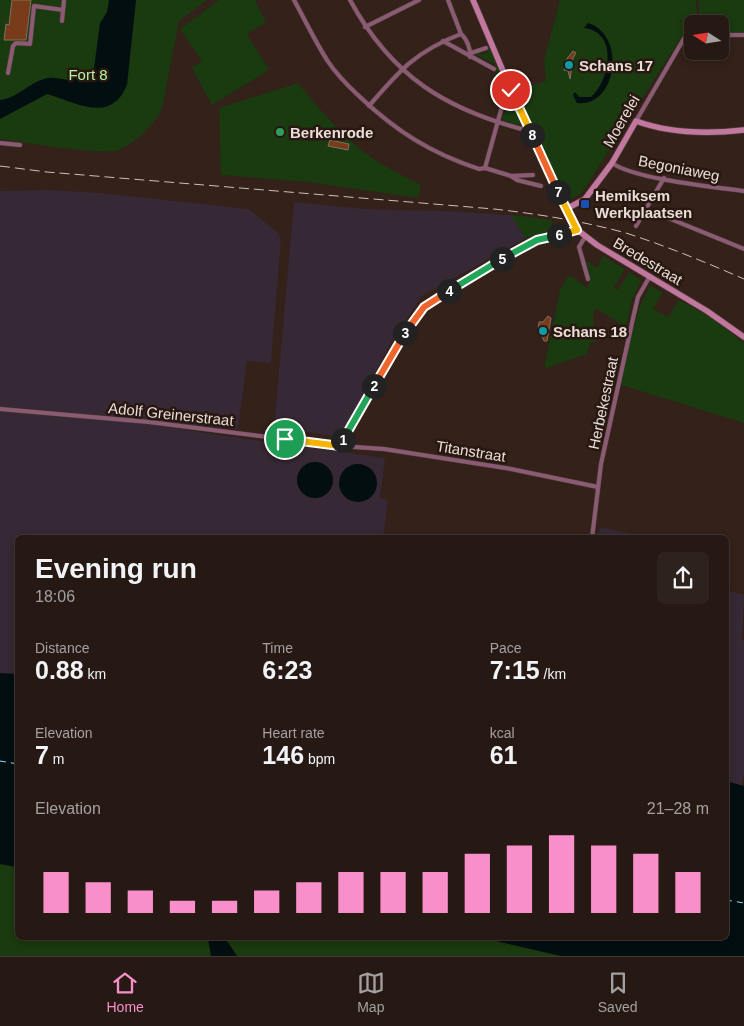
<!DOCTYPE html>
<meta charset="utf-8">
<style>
:root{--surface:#261914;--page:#2e221d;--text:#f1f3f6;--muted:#a4a0a0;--line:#423834;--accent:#f98fca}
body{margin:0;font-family:Helvetica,sans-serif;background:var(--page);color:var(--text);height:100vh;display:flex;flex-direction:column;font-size:19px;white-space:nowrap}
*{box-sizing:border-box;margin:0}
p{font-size:16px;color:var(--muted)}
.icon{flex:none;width:28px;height:28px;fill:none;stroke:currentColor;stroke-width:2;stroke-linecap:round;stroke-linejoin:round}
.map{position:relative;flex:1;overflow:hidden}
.panel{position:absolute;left:15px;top:535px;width:714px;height:405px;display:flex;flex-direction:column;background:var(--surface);border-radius:8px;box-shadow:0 2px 8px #0003,0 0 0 1px var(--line)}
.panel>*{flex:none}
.needle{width:32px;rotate:282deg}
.buttons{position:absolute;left:684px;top:15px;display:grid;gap:10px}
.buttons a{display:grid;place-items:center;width:45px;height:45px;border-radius:8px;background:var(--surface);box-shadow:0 2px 8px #0003,0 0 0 1px var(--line);font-size:25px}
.pin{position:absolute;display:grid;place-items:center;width:42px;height:42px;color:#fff;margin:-21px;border:2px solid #fff;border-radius:50%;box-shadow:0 1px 5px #0007}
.km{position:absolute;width:25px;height:25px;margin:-12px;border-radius:50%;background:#222;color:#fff;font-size:14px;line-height:25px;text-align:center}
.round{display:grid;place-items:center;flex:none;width:52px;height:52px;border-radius:8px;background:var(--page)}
.summary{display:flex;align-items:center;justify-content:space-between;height:85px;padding:0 20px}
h1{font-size:28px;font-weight:800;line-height:38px}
.figures{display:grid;grid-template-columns:repeat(3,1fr);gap:8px;height:85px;padding:5px 20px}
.figures div{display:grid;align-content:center}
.figures b{font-size:25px;font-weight:800}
.figures small{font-size:14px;font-weight:400}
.figures p{font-size:14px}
.chart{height:140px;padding:10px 20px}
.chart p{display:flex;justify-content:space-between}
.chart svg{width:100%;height:90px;margin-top:5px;stroke:var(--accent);stroke-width:6}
.dock{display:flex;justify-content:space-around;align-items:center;height:70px;border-top:1px solid var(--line);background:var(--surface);font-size:14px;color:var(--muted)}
.dock a{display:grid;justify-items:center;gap:2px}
.dock .selected{color:var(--accent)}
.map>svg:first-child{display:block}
.industrial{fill:#362834}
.green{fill:#1a3a0f}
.water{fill:#030e10}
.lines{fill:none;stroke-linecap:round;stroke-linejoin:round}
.ferry{stroke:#7ee7f8;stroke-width:1;stroke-dasharray:6 5;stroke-linecap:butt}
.building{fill:#783c1a;stroke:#826e64}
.street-casing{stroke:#503f39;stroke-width:5}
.secondary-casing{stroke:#503f39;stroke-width:7}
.street{stroke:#8a5b73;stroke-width:4}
.secondary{stroke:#c2779e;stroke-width:5.5}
.rail{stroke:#cdc0bc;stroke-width:1;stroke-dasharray:10 5;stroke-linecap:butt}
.split-1-casing{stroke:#fff;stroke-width:10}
.split-2-casing{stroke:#fff;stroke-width:10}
.split-3-casing{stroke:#fff;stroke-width:10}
.split-4-casing{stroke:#fff;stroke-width:10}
.split-5-casing{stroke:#fff;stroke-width:10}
.split-6-casing{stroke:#fff;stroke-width:10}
.split-7-casing{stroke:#fff;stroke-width:10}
.split-8-casing{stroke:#fff;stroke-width:10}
.split-9-casing{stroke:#fff;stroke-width:10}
.split-1{stroke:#f5b400;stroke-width:6}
.split-2{stroke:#22a559;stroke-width:6}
.split-3{stroke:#f0652b;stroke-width:6}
.split-4{stroke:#f0652b;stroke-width:6}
.split-5{stroke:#22a559;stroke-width:6}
.split-6{stroke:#22a559;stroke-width:6}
.split-7{stroke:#f5b400;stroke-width:6}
.split-8{stroke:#f0652b;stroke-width:6}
.split-9{stroke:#f5b400;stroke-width:6}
.culture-dot{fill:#0f9aa8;stroke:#281811;stroke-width:2}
.leisure-dot{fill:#2e9e5b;stroke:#281811;stroke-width:2}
.transit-dot{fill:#1a4fb4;stroke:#281811;stroke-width:2}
.labels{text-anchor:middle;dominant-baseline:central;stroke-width:5;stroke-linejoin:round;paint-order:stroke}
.poi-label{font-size:15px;font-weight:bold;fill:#e9ddd9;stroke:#281811;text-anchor:start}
.park-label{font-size:15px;fill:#b4f3a1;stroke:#281811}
.street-label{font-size:15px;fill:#e9ddd9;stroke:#281811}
</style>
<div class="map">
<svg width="744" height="956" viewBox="0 0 744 956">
<rect width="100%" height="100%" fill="#33211a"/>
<g class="industrial">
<path d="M 49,190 L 101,193 L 249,209 L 278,233 L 281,239 L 271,363 L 247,361 L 238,429 L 116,419 L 225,436 L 385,458 L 380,498 L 388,500 L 383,537 L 18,538 L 17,679 L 0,679 L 0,191 Z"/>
<path d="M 294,202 L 364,209 L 445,211 L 526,216 L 528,237 L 422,296 L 393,339 L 340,437 L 274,427 Z"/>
<path d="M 600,527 L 647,537 L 597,537 Z"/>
<path d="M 726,590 L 744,595 L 742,640 L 744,641 L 744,775 L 741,788 L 726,784 Z"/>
</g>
<g class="green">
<path d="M 0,0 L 207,0 L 179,21 L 162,109 C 154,125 136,143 118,150 C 102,156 22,142 0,139 Z"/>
<path d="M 219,0 L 255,0 L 266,22 L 247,34 L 269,70 L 212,105 L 192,68 L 202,61 L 180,29 Z"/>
<path d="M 560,0 L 696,0 L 697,16 L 684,33 L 583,191 L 579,195 L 567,200 L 516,90 L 546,81 L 544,61 Z"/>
<path d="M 699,0 L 744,0 L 744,35 L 720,35 L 720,24 L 702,24 L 699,19 Z"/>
<path d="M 489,48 L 522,121 L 520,125 L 503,122 L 502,113 L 505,114 L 506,110 L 504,107 L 505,104 L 508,103 L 509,100 L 506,99 L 508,92 L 495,71 L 495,64 L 483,58 L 480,60 L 482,57 L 476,55 L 474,57 L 475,54 L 480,52 L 481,55 L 488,53 L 487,49 Z"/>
<path d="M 298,83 C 321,111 344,139 374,159 C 389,169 406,177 421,185 L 418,198 L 308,182 L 221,175 L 219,108 Z"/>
<path d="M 511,215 L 552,220 L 551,231 L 525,238 Z"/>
<path d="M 603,256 L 625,269 L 614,288 L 618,290 L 629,272 L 641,280 L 632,300 L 626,327 L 595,308 L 593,317 L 596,342 L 590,343 L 587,354 L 544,369 L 560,290 L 568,276 L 574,278 L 587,288 L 590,281 L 586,261 L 597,268 Z"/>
<path d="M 650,286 L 663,292 L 653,309 L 668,317 L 679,300 L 710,317 L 744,343 L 744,423 L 618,384 L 639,308 Z"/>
<path d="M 0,864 L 17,867 L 18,938 L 208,938 L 211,956 L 0,956 Z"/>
<path d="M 225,938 L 483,938 L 561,956 L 237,956 Z"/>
</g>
<g class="water">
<path d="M 109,0 L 136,0 L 127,85 C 111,124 77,103 47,94 L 0,119 L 0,100 C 19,98 30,81 48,78 C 56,77 65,80 72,81 L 75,73 L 93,76 L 100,23 L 107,12 Z"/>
<path d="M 588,23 C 627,35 617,108 577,103 L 573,95 L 575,92 L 579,97 L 591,97 C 610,81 619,32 584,28 Z"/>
<circle cx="315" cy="480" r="18"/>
<circle cx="358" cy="483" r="19"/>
<path d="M 0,673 L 17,674 L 17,867 L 0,864 Z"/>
<path d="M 726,781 L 744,786 L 744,956 L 561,956 L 483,938 L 726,938 Z"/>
<path d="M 208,938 L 225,938 L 237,956 L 211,956 Z"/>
</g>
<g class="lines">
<g class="ferry">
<path d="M 0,761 L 18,764"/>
<path d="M 726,900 L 744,903"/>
</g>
</g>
<g class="building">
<path d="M 12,0 L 31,0 L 26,40 L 4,40 L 6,24 L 9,25 Z"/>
<path d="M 573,51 L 576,53 L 573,58 L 570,79 L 568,71 L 564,70 L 566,60 Z"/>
<path d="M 330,140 L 349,144 L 348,150 L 328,146 Z"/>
<path d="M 548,316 L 551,318 L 547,341 L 544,341 L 541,333 L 538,332 L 539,322 L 543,322 Z"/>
</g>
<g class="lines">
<g class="street-casing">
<g id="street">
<path d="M 294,0 C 305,20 315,41 327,60 C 336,74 348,86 360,97 C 397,132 431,153 479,169 L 485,168 L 511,176 L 533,175"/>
<path d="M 350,0 C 392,77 446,110 529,131"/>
<path d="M 448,0 L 461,34 C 467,39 471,50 470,57"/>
<path d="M 62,21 L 64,0"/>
<path d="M 365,27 L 419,0"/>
<path d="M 720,35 L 744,35"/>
<path d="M 443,41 L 494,69"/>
<path d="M 471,53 L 486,48"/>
<path d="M 8,73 L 13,46 L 16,43 L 30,44 L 34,6 L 63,10"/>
<path d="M 369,106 C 399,71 416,51 461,34"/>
<path d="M 636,121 L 686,35 L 692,35"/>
<path d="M 0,143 L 20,145"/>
<path d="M 612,163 C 634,179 714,187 744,191"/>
<path d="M 485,168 L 506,92"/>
<path d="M 511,176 L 517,180 L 541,186"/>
<path d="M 646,209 L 744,249"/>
<path d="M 636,226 L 664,178"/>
<path d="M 585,237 L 579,247 L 588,279"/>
<path d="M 0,409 L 149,422 L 340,446 L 384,449 L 511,469 L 598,487"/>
<path d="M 340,446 L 404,334 L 424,307 L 513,252 L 537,240 L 577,230"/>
<path d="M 592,538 L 601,464 L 634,314 L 638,297 L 650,276"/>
</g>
</g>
<g class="secondary-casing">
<g id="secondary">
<path d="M 473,0 L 511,90 L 575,228 L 597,245 L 707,311 L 744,337"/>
<path d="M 566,209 L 585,199 L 612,163 L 636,121 C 671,134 708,134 744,130"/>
</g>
</g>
<use href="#street" class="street"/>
<use href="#secondary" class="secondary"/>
<path class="rail" d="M 0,166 L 47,172 L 494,209 C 538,214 582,221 626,233 C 666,246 705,262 744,279"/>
</g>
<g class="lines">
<g class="split-1-casing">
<path id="split-1" d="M 285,439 L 340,446 L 343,440"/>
</g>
<g class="split-2-casing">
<path id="split-2" d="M 343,440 L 374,386"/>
</g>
<g class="split-3-casing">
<path id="split-3" d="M 374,386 L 405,333"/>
</g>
<g class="split-4-casing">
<path id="split-4" d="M 405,333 L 424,307 L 449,291"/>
</g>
<g class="split-5-casing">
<path id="split-5" d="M 449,291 L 502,259"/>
</g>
<g class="split-6-casing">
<path id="split-6" d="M 502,259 L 537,240 L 559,235"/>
</g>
<g class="split-7-casing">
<path id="split-7" d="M 558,192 L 577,230 L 559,235"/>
</g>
<g class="split-8-casing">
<path id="split-8" d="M 532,135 L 558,192"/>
</g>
<g class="split-9-casing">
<path id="split-9" d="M 511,90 L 532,135"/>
</g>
<use href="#split-1" class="split-1"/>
<use href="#split-2" class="split-2"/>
<use href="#split-3" class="split-3"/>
<use href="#split-4" class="split-4"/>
<use href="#split-5" class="split-5"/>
<use href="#split-6" class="split-6"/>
<use href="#split-7" class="split-7"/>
<use href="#split-8" class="split-8"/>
<use href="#split-9" class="split-9"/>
</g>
<g class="culture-dot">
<circle cx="569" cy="65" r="5"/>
<circle cx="543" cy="331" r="5"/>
</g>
<circle class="leisure-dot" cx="280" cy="132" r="5"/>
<rect class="transit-dot" x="580" y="199" width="10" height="10" rx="2.5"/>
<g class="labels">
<g class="poi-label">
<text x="579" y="65">Schans 17</text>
<text x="290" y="132">Berkenrode</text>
<text x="595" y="195">Hemiksem<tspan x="595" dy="17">Werkplaatsen</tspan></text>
<text x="553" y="331">Schans 18</text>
</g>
<g class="park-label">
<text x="88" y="74">Fort 8</text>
</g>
<g class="street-label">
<text transform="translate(621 121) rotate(-60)">Moerelei</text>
<text transform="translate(679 168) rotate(11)">Begoniaweg</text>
<text transform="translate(648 261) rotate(31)">Bredestraat</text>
<text transform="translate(603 403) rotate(-78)">Herbekestraat</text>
<text transform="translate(171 414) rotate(6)">Adolf Greinerstraat</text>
<text transform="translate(471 451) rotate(9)">Titanstraat</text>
</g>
</g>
</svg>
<div class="buttons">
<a><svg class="needle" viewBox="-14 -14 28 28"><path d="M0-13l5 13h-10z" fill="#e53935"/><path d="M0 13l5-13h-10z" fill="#a4a0a0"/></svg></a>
</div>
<div class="pin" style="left:285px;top:439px;background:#1e9e55"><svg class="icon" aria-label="arrive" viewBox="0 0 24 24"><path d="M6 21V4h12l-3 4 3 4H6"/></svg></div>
<div class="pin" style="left:511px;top:90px;background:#d93025"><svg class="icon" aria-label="check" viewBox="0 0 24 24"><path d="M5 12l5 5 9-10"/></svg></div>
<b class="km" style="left:343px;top:440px">1</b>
<b class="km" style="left:374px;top:386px">2</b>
<b class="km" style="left:405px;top:333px">3</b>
<b class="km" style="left:449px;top:291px">4</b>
<b class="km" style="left:502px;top:259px">5</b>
<b class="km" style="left:559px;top:235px">6</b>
<b class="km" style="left:558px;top:192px">7</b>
<b class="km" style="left:532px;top:135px">8</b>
<section class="panel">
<div class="summary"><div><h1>Evening run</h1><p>18:06</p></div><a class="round"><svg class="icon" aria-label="share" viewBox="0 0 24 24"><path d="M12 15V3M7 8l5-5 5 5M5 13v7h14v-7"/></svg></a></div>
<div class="figures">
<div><p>Distance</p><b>0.88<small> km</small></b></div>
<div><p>Time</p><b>6:23</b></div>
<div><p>Pace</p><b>7:15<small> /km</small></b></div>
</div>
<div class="figures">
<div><p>Elevation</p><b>7<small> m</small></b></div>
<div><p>Heart rate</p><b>146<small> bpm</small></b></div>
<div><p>kcal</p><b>61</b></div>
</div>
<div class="chart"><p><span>Elevation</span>21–28 m</p>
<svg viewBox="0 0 160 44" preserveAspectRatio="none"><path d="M5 44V24M15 44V29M25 44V33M35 44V38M45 44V38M55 44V33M65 44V29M75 44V24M85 44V24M95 44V24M105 44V15M115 44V11M125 44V6M135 44V11M145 44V15M155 44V24"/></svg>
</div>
</section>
</div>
<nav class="dock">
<a class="selected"><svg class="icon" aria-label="home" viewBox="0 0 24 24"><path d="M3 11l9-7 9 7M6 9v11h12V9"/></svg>Home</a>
<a><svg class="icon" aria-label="map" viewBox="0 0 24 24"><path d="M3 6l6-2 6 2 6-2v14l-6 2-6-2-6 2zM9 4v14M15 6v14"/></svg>Map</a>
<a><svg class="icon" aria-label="saved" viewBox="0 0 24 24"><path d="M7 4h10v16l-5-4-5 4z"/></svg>Saved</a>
</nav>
